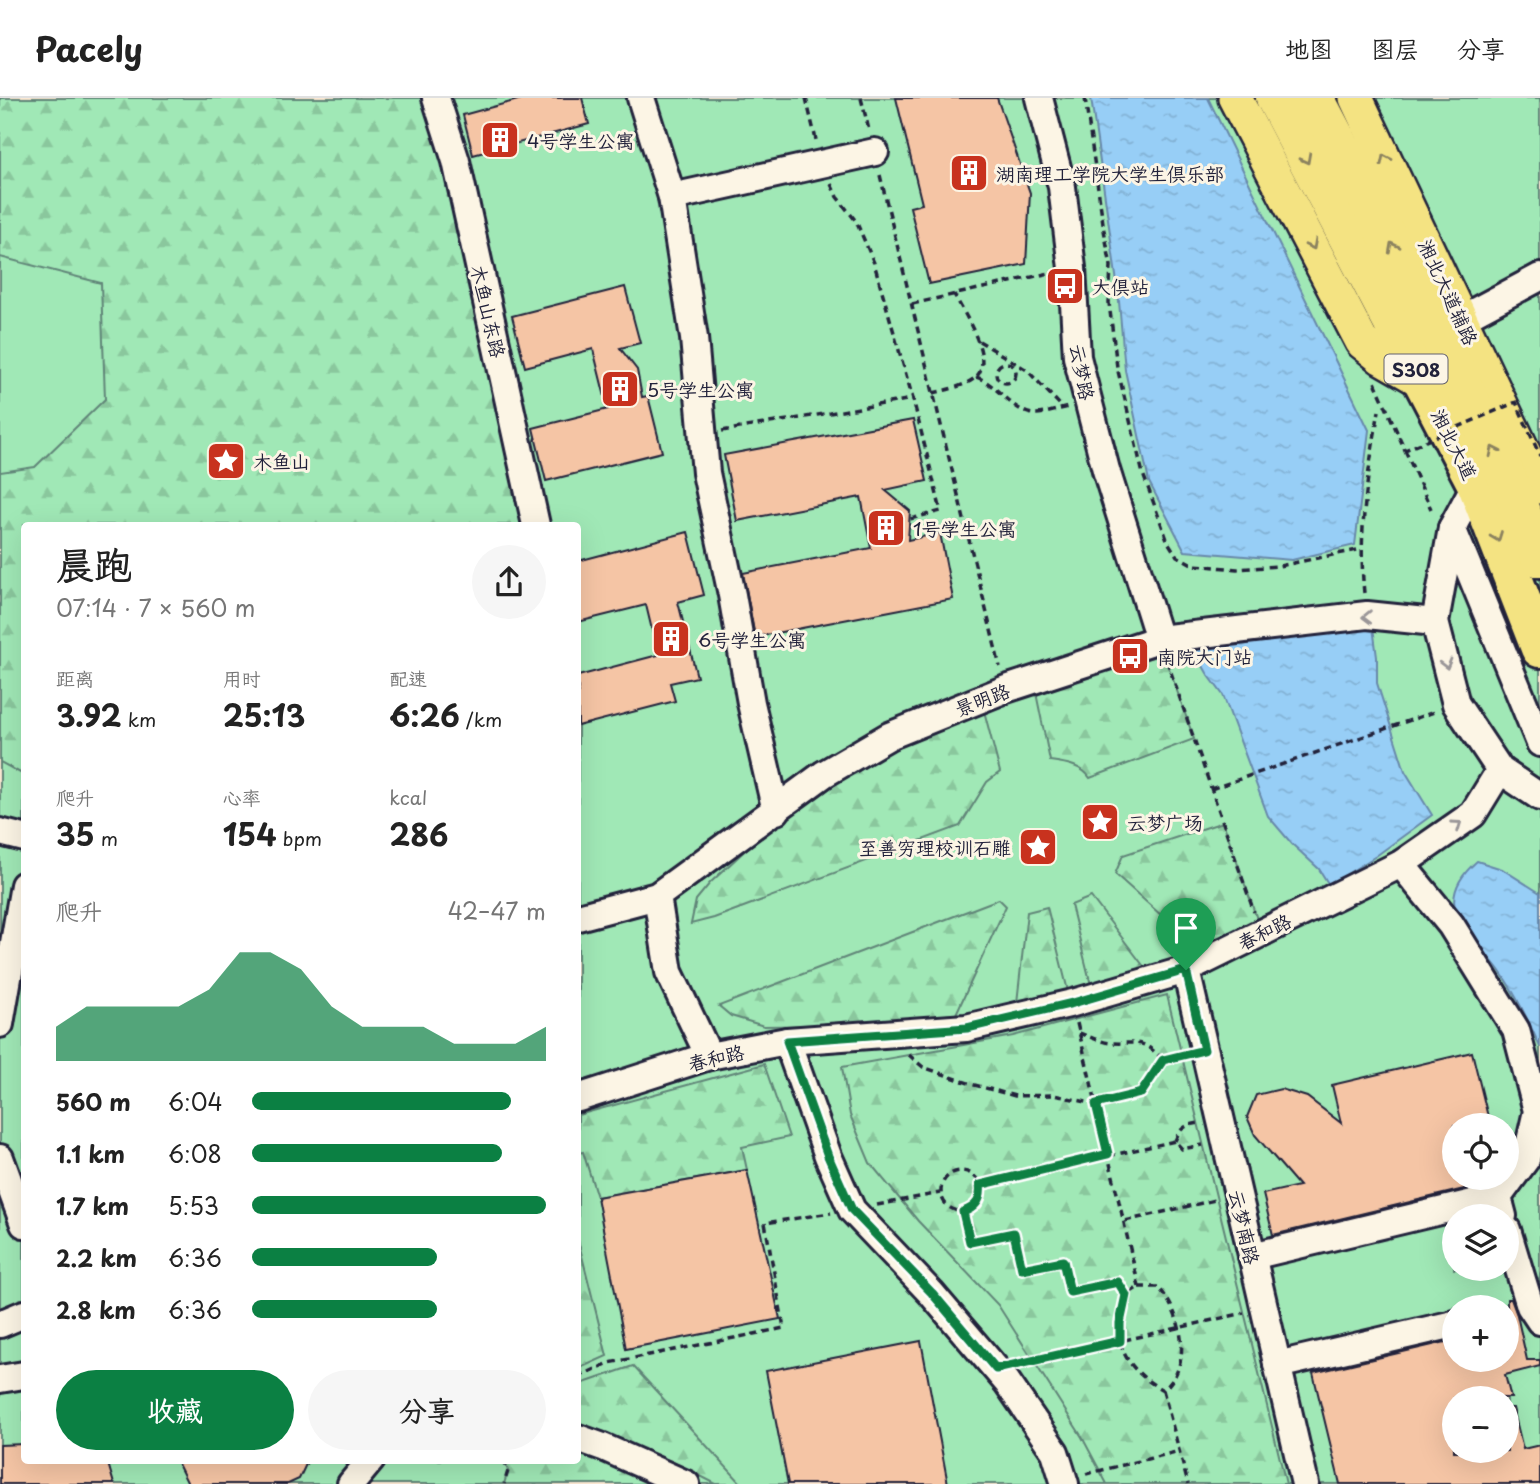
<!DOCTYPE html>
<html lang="zh">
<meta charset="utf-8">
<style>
:root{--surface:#fff;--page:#f6f6f6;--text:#222;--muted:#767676;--line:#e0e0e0;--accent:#0b8043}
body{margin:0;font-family:"Playpen Sans","LXGW WenKai TC",sans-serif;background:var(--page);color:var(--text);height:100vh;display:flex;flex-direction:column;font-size:26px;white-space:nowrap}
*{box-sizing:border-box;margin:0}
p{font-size:23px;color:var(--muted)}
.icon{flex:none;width:38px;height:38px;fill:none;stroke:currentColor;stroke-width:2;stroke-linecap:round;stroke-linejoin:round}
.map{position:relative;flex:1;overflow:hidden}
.sheet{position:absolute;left:21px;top:424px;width:560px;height:942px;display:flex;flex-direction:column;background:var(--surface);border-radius:7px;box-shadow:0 7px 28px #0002}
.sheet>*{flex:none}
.controls{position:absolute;left:1442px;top:1015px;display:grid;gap:14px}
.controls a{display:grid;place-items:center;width:77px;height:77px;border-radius:50%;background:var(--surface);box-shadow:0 7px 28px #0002;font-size:35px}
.pin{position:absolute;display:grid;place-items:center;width:60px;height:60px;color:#fff;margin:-72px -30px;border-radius:50% 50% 50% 0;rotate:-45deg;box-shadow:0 0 7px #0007}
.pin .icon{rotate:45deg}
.round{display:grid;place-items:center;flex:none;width:74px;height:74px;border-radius:37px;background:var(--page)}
.headline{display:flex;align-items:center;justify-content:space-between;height:119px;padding:0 35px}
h1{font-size:38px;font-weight:700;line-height:52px}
.stats{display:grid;grid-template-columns:repeat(3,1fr);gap:10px;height:119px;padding:7px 35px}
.stats div{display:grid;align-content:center}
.stats b{font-size:30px;font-weight:700}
.stats small{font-size:19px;font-weight:400}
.stats p{font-size:19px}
.chart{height:196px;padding:14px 35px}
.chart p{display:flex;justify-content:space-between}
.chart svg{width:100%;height:126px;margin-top:7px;fill:var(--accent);opacity:.7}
.action{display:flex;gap:14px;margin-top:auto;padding:14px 35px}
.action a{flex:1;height:80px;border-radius:42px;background:var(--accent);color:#fff;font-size:28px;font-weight:700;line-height:80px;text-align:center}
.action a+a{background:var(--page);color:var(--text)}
ul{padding:0 35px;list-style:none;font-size:23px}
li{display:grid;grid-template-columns:112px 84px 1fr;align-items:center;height:52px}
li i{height:18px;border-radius:9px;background:var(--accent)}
header{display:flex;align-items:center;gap:42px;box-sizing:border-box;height:98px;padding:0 35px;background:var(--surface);border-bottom:2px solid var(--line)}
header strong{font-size:33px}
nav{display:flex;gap:38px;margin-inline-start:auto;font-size:24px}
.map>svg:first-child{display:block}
.green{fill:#a0e8b6;stroke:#618578;stroke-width:2;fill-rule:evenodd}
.forest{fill:url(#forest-firs);stroke:#618578;stroke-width:2}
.water{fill:url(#water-ripples);stroke:#6889ab;stroke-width:2}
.building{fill:#f5c5a5;stroke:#22223b;stroke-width:2}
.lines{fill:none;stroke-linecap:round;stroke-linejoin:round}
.minor-casing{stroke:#22223b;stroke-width:32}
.major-casing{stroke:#22223b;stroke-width:38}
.highway-casing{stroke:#22223b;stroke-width:44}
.path{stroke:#22223b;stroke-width:3.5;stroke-dasharray:7 5;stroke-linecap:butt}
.minor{stroke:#fcf5e5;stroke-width:26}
.major{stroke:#f4e382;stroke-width:33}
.highway{stroke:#f4e382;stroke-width:38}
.path-bridge{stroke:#22223b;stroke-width:3.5;stroke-dasharray:7 5;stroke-linecap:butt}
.oneway{stroke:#8b825e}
.oneway2{stroke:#9a9698}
.route-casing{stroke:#fff;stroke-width:14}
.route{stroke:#0b8043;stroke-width:9}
.labels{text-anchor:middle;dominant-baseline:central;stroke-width:6;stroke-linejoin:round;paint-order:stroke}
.shield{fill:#fcf5e5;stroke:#63616e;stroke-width:2}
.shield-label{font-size:18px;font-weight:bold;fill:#22223b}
.poi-label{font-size:19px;fill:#22223b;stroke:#fcf5e5;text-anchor:start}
.street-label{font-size:19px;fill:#22223b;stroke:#fcf5e5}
</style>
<header>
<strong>Pacely</strong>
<nav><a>地图</a><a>图层</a><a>分享</a></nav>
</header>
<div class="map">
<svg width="1540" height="1386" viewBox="0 0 1540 1386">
<defs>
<pattern id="forest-firs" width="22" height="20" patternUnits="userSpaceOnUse" patternTransform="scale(1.75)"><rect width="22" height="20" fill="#a0e8b6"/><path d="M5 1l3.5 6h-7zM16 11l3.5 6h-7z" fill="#8ac79d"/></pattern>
<pattern id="water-ripples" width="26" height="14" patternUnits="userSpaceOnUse" patternTransform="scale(1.75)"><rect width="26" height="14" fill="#97cef6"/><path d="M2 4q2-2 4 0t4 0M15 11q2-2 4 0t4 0" fill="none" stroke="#82b1d4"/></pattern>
</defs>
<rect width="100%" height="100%" fill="#fae7d2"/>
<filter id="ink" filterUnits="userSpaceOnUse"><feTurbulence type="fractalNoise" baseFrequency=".0143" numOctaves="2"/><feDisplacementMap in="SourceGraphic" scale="14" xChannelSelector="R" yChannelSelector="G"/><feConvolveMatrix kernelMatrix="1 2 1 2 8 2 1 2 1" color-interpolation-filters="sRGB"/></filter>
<g filter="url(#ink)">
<path class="green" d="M 0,0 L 1540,0 L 1540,1386 L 0,1386 ZM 24,427 L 578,427 L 578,1362 L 24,1362 ZM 1454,1027 L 1507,1027 L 1507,1080 L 1454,1080 ZM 1454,1118 L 1507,1118 L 1507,1171 L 1454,1171 ZM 1454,1209 L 1507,1209 L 1507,1262 L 1454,1262 ZM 1454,1300 L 1507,1300 L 1507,1353 L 1454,1353 Z"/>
<g class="forest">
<path d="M 0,0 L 436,0 L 536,427 L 24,427 L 24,677 L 0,664 L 0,374 L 35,369 L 105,301 L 101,185 L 0,159 Z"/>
<path d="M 1164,556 L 1194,641 L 1090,680 C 1082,667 1064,665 1050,663 L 1035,590 Z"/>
<path d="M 983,609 L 1000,674 L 987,684 L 960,728 L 714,820 L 691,826 L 696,802 L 710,785 L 768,731 L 831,686 L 913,639 Z"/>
<path d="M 1223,724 L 1258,824 L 1199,851 L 1115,776 L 1123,757 Z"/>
<path d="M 1091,799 L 1145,870 L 1091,887 L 1071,807 Z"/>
<path d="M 999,801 L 1006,808 L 956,916 L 836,927 L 764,928 L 731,918 L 719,908 Z"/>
<path d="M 1047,809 L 1068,893 L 1017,905 L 1027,814 Z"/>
<path d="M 1167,897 L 1286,1386 L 1107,1386 L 1082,1339 L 998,1207 L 918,1123 L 870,1065 L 850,1017 L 842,969 L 1013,938 Z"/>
<path d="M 764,966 L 789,1039 L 742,1049 L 747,1072 L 597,1099 L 583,1054 L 578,1055 L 578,1017 Z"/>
<path d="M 578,1142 L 607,1258 L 578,1271 Z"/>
<path d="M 633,1268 L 742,1386 L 716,1386 L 673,1364 L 611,1339 L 578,1330 L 578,1287 Z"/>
<path d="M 578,1340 L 686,1386 L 504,1386 L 508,1373 L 504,1362 L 578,1362 Z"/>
</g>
<g class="water">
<path d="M 1091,0 L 1208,0 L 1369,332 L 1355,447 L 1292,462 L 1185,453 L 1149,384 L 1125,272 L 1118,192 Z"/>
<path d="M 1373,529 L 1377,559 L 1377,585 L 1405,673 L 1432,717 L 1376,758 L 1329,787 L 1319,771 L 1292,746 L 1268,718 L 1223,597 L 1207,575 L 1193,550 Z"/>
<path d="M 1477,763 L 1502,771 L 1540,795 L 1540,949 C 1528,922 1516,896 1499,872 C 1489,858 1459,828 1456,815 C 1449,793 1462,776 1477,763 Z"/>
</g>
<g class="building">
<path d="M 525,0 L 582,0 L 589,26 L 473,57 L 463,17 Z"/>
<path d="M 896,0 L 997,0 L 1030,95 L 1026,166 L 929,186 L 910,109 L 922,106 Z"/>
<path d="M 625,189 L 640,245 L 620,250 L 637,272 L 642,299 L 648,298 L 662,354 L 546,383 L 533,330 L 608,311 L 593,251 L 525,269 L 512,218 Z"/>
<path d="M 913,322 L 927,383 L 885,392 L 910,413 L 908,442 L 940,435 L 953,501 L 755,539 L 743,475 L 871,450 L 861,399 L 737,423 L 724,357 Z"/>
<path d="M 688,434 L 704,497 L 678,504 L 697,579 L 670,585 L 675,603 L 578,628 L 578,578 L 658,557 L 646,507 L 578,524 L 578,463 Z"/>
<path d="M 1472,954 L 1490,1027 L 1454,1027 L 1454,1080 L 1493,1080 L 1489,1085 L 1273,1137 L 1263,1096 L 1299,1088 L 1255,1037 L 1247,1019 L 1256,997 L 1281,991 L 1307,999 L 1341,1025 L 1332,987 Z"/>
<path d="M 747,1072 L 780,1221 L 626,1251 L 597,1099 Z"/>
<path d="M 1507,1201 L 1511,1201 L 1517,1217 L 1527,1262 L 1540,1262 L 1540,1268 L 1505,1277 L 1511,1300 L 1454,1300 L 1454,1353 L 1507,1353 L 1507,1310 L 1513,1310 L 1523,1351 L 1540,1347 L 1540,1386 L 1340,1386 L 1313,1275 L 1454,1242 L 1454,1262 L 1507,1262 Z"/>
<path d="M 921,1243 L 948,1386 L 788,1386 L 766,1273 Z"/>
<path d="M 24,1346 L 24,1362 L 107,1362 L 114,1386 L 0,1386 L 0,1347 Z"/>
<path d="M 176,1362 L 308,1362 L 299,1381 L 288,1386 L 188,1386 Z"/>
</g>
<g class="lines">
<g class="minor-casing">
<g id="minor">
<path d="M 436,0 L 456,63 L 536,427"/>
<path d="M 641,0 L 672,99 L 694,240 L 706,375 L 732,497 L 751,605 L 776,713"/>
<path d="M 1039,0 L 1062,89 L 1072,170 L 1077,259 L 1106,372 L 1159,541"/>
<path d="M 672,99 L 875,54"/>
<path d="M 1446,229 L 1540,179"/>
<path d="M 1476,385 L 1452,430 L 1435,524 L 1456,606 L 1500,672 L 1540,699"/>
<path d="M 1452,430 L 1540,645"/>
<path d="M 0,734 L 24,740"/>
<path d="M 1401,766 L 1451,827 L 1516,932 L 1537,1013 L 1526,1061 L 1498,1099 L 1503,1118"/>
<path d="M 657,798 L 669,874 L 709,958"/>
<path d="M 578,819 L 657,798 L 824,676 L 889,638 L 1006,591 L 1159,541 L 1367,517 L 1435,524"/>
<path d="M 1186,872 L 1305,1386"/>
<path d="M 0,926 L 24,787"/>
<path d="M 787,943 L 828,1058 L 852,1112 L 931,1195 L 1007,1284 L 1055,1354 L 1065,1386"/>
<path d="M 578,1000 L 709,958 L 787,943 L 966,930 L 1073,905 L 1186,872 L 1401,766 L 1473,716 L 1500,672"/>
<path d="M 0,1060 L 24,1126"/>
<path d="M 1507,1132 L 1530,1208 L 1540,1223"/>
<path d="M 1252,1158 L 1498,1099"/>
<path d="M 0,1226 L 24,1216"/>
<path d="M 1277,1267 L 1454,1226"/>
<path d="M 0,1281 L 24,1277"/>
<path d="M 578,1340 L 603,1349 L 686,1386"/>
<path d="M 351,1386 L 371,1362"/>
</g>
</g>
<g class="major-casing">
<g id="major">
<path d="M 1235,0 L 1362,244 L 1382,260 L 1422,283"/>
<path d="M 1356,0 L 1540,389"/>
</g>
</g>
<g class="highway-casing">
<g id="highway">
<path d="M 1275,0 L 1476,385 L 1540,550"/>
<path d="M 1315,0 L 1437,234 L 1502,368 L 1540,460"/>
</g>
</g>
<g class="path">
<path d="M 806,0 L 817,46"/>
<path d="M 861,0 L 869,32"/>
<path d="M 1085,0 L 1104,132 L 1111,168 L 1109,205 L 1117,269 L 1143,376 L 1168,444 L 1177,458 L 1194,467 L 1237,471 L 1279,468 L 1362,451"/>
<path d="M 880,77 L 1000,569"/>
<path d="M 831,86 L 837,99 L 856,123 L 874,165 L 913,301 L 941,413 L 910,421"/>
<path d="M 912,206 L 1050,175"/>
<path d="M 979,243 L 1027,272 L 1062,309"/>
<circle cx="1006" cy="275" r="10"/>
<path d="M 976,279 C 997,285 1014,317 1036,316 C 1046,316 1058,311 1069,309"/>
<path d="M 933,295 C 946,292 966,288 976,279 C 995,261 963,214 954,196"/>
<path d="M 722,333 L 913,301"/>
<path d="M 1405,352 L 1431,411"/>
<path d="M 1364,495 C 1358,433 1368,373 1379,313"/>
<path d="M 1167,563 L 1254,814"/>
<path d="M 1211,691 L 1434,614"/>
<path d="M 1077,925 L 1139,1189"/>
<path d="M 1079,935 C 1089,938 1102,945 1112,945 C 1140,946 1142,940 1163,962"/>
<path d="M 909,957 L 923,969 L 971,986 L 1015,998 L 1054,997 L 1096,1006 L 1141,995 L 1163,962 L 1183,957"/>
<path d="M 1175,1043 C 1180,1030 1185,1027 1199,1025"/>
<circle cx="961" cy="1093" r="20"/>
<path d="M 980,1087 L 1175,1043 L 1182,1051 L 1203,1047"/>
<path d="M 877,1107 L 940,1095"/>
<path d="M 963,1114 L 970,1145 L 1014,1135 L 1022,1171 L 1063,1163 L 1070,1194 L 1118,1184 L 1126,1197"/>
<path d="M 1125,1123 L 1215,1102"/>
<path d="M 1139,1189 L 1158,1189 C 1182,1215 1194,1267 1163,1292 C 1144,1282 1124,1265 1120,1242 C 1117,1228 1123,1211 1126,1197 Z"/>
<path d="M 1019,1266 L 1244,1215"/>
<path d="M 578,1279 L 609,1265 L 784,1230 L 765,1125 L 831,1115"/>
<path d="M 1163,1292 L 1188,1386"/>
<path d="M 504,1362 L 508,1373 L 504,1386"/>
<path d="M 1086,1376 L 1180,1353"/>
</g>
<use href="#minor" class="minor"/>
<use href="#major" class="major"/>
<use href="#highway" class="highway"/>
<path class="path-bridge" d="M 1375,284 L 1405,352 L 1516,304 L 1540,358"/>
</g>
<defs><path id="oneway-chevron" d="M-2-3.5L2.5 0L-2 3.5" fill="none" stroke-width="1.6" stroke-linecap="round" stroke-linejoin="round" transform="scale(1.75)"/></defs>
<g class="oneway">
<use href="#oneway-chevron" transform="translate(1306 61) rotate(62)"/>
<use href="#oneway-chevron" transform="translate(1385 61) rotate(-116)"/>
<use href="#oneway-chevron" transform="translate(1312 147) rotate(62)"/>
<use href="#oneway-chevron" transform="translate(1393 149) rotate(-118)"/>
<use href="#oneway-chevron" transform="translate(1494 353) rotate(-116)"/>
<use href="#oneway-chevron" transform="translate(1497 439) rotate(69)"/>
</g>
<g class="oneway2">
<use href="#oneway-chevron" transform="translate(1367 519) rotate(179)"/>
<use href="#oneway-chevron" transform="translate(1446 566) rotate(75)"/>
<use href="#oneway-chevron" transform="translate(1457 727) rotate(-35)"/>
</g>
</g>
<g class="lines" filter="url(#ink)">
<g class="route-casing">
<path id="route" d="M 1186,872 L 1204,952 L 1163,962 L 1141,995 L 1096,1006 L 1108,1056 L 980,1087 C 982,1101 977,1109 963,1114 L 970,1144 L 1014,1135 L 1022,1171 L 1063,1163 L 1070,1194 L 1118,1184 L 1126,1197 L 1120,1225 L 1120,1243 L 996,1271 L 932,1195 L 852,1112 L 828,1058 L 787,943 L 967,930 L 1073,905 Z"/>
</g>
<use href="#route" class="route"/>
</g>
<defs>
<g id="building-square" transform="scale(2.0125)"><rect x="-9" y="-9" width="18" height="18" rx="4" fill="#c8321e" stroke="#fcf5e5"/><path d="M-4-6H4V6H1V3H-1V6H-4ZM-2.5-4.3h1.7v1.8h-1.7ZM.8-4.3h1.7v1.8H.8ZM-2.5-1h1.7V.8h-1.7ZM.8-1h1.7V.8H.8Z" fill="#fff"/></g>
<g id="bus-square" transform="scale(2.0125)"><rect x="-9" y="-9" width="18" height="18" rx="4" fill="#c8321e" stroke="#fcf5e5"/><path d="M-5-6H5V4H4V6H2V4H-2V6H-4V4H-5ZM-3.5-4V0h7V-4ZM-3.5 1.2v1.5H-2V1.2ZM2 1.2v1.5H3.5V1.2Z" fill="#fff"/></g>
<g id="sight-square" transform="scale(2.0125)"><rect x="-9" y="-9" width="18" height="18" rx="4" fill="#c8321e" stroke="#fcf5e5"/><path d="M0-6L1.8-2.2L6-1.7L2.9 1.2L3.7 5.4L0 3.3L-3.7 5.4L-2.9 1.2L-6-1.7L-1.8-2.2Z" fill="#fff"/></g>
</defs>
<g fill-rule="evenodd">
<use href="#building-square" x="500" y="42"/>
<use href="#building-square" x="969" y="75"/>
<use href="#bus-square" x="1065" y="188"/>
<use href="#building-square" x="620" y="291"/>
<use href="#sight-square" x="226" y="363"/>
<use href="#building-square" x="886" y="430"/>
<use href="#building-square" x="671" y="541"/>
<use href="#bus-square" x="1130" y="558"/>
<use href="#sight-square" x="1100" y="724"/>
<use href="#sight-square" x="1038" y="749"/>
</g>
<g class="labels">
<rect class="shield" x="1384.5" y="256.5" width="63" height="29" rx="5"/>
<g class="shield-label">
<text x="1416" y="271">S308</text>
</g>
<g class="poi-label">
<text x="527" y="42">4号学生公寓</text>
<text x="996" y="75">湖南理工学院大学生俱乐部</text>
<text x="1092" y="188">大俱站</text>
<text x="647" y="291">5号学生公寓</text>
<text x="253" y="363">木鱼山</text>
<text x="913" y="430">1号学生公寓</text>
<text x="698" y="541">6号学生公寓</text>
<text x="1157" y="558">南院大门站</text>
<text x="1127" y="724">云梦广场</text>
<text x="1011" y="749" text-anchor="end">至善穷理校训石雕</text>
</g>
<g class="street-label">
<text transform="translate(1449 194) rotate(65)">湘北大道辅路</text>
<text transform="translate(489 213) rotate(77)">木鱼山东路</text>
<text transform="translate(1083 274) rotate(79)">云梦路</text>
<text transform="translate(1455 346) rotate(63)">湘北大道</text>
<text transform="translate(982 601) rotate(-21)">景明路</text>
<text transform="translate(1264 833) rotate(-26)">春和路</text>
<text transform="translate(716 959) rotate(-13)">春和路</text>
<text transform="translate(1245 1129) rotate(77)">云梦南路</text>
</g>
</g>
</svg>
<div class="controls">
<a><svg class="icon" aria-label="locate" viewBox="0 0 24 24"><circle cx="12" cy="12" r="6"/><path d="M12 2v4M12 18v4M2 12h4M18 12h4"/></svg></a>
<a><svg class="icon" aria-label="layers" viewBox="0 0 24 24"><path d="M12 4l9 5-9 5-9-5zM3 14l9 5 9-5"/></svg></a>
<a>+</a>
<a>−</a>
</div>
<div class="pin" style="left:1186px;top:872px;background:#1e9e55"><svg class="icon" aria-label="arrive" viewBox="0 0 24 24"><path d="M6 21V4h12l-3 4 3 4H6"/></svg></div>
<section class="sheet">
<div class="headline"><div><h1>晨跑</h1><p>07:14 · 7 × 560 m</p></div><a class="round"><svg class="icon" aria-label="share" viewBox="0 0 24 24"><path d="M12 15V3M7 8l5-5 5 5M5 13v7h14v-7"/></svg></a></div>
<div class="stats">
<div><p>距离</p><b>3.92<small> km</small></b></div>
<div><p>用时</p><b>25:13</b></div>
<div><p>配速</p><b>6:26<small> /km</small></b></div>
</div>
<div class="stats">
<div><p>爬升</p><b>35<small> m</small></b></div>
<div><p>心率</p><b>154<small> bpm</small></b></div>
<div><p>kcal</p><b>286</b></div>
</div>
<div class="chart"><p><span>爬升</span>42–47 m</p>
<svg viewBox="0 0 160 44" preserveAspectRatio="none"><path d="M0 44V32L10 25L20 25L30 25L40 25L50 19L60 6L70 6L80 12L90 25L100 32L110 32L120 32L130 38L140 38L150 38L160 32V44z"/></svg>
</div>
<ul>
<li><b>560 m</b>6:04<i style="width:88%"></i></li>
<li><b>1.1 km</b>6:08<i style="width:85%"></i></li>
<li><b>1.7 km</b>5:53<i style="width:100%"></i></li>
<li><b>2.2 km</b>6:36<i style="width:63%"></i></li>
<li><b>2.8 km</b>6:36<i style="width:63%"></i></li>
</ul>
<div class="action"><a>收藏</a><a>分享</a></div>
</section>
</div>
